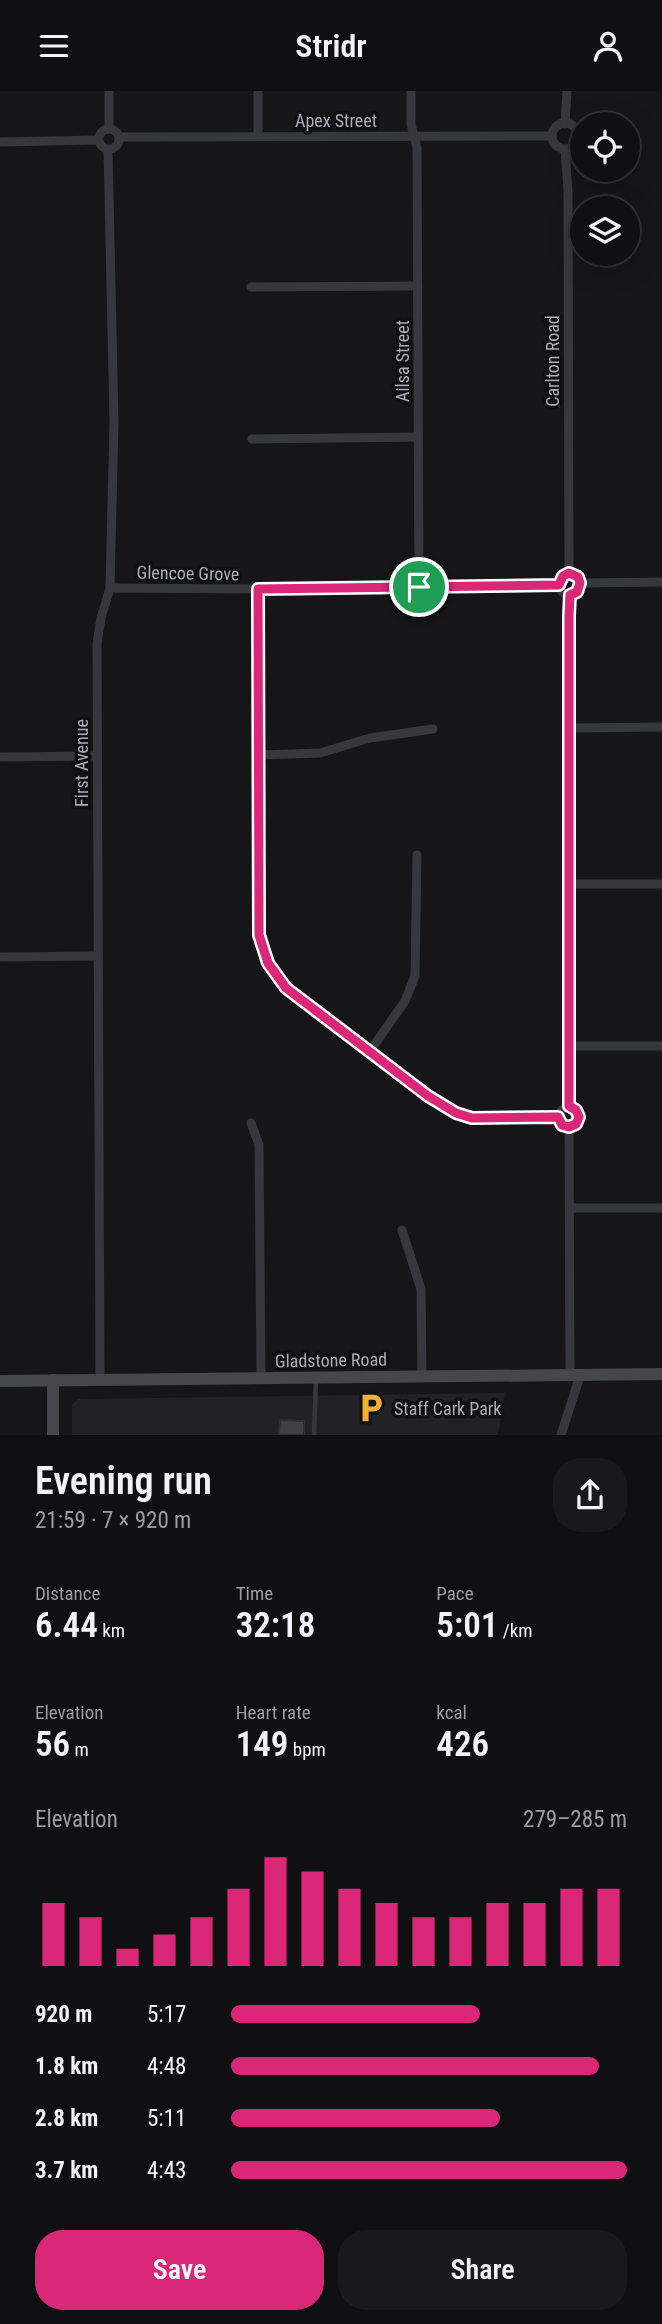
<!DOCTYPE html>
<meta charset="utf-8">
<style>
:root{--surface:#101012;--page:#19191b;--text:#f1f3f6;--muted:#9c9d9f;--line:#303032;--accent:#db2777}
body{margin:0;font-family:"Roboto Condensed",sans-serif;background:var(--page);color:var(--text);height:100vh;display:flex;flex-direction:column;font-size:26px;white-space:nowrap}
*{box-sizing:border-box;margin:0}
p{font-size:23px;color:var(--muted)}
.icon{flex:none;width:38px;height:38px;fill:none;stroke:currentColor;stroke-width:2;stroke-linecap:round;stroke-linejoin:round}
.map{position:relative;height:1344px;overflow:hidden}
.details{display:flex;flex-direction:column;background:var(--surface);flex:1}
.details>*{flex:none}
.controls{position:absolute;left:570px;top:21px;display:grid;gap:14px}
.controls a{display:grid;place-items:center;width:70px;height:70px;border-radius:50%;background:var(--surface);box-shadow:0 7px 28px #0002,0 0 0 2px var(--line);font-size:35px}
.pin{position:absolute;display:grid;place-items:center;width:60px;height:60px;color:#fff;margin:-30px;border:4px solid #fff;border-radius:50%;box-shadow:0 2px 7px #0007}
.round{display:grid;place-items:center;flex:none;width:74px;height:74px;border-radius:28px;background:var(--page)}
.headline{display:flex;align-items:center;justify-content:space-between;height:119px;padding:0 35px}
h1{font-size:38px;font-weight:600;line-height:52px}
.stats{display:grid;grid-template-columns:repeat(3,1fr);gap:10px;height:119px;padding:7px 35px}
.stats div{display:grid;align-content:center}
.stats b{font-size:35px;font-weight:600}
.stats small{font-size:19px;font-weight:400}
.stats p{font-size:19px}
.chart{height:196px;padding:14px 35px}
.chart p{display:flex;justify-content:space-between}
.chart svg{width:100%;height:126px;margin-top:7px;stroke:var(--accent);stroke-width:6}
.button{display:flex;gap:14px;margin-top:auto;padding:14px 35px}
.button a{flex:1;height:80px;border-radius:28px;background:var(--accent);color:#fff;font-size:28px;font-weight:600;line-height:80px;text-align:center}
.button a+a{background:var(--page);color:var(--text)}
ul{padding:0 35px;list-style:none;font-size:23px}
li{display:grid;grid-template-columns:112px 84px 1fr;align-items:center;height:52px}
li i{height:18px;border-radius:9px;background:var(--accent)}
header{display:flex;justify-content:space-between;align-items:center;height:91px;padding:0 35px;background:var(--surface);font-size:32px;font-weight:600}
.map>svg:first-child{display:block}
.built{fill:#222225}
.building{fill:#404145;stroke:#303034;stroke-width:2}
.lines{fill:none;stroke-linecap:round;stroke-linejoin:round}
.service{stroke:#37383d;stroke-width:4.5}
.minor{stroke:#37383d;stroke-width:9}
.secondary{stroke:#45474d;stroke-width:12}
.route-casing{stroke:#fff;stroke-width:14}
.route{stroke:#db2777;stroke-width:9}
.labels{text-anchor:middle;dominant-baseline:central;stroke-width:7;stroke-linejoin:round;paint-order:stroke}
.street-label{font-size:18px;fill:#a8adb8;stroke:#111113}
.poi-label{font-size:18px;fill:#a8adb8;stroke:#111113;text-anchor:start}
</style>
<header><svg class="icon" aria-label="menu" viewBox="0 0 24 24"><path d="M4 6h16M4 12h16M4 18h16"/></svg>Stridr<svg class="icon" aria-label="person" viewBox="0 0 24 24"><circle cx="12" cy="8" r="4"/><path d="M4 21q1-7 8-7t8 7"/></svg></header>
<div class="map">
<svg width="662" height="1344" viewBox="0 0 662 1344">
<rect width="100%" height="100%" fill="#161618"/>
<path class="built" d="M 505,1302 L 498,1344 L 72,1344 L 72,1314 L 78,1308 Z"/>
<path class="building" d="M 280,1329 L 304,1330 L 304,1344 L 279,1344 Z"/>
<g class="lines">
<path class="service" d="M 314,1344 L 316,1288"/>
<g class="minor">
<path d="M 109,0 L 109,37"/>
<path d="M 258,0 L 258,45"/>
<path d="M 411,0 L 411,33 L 417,57 L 419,496"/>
<circle cx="565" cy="45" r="13"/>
<path d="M 565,33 L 567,0"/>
<circle cx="109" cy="48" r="10"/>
<path d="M 119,46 L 552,45"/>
<path d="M 0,51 L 98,49"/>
<path d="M 565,58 L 568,100 L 569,482"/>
<path d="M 251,196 L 418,195"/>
<path d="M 252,348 L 418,346"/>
<circle cx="570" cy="493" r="11"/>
<path d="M 580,492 L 662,491"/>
<path d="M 110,497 L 259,498 L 559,494"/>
<path d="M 259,498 L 259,844 L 268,872 L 287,897 L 428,1005 L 456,1022 L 472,1027 L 558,1026"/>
<path d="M 570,637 L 662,636"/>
<path d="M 259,664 L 320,662 L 370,647 L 433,638"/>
<path d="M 0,666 L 97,665"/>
<path d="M 569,793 L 662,793"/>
<path d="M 0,866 L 98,865"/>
<path d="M 570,955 L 662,955"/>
<path d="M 370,960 L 405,910 L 415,885 L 417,764"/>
<path d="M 569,1015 L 570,504"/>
<circle cx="569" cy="1026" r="10"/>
<path d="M 251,1032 L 259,1054 L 261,1288"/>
<path d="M 569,1036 L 570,1284"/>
<path d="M 571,1117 L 662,1117"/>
<path d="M 402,1139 L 421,1198 L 422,1286"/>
<path d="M 100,1288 L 97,553 L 101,527 L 110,497 L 114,331 L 108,58"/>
<path d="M 561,1344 L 580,1285"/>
</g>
<g class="secondary">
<path d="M 53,1289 L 53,1344"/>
<path d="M 0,1290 L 662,1283"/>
</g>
</g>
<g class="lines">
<g class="route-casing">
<path id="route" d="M 569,482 L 578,486 L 580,492 L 577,501 L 570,504 L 569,525 L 569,1015 L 576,1019 L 579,1026 L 576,1033 L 569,1036 L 562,1034 L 558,1026 L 472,1027 L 456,1022 L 428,1005 L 286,897 L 268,872 L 259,844 L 258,498 L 559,494 L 563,485 Z"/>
</g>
<use href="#route" class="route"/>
</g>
<defs>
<g id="parking-bare" transform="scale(2.415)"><path d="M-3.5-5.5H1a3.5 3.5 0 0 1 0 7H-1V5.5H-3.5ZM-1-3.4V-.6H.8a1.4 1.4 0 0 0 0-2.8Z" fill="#f2b134" stroke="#111113" stroke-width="2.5" paint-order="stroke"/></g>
</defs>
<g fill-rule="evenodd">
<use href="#parking-bare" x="371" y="1317"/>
</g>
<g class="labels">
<g class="street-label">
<text x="336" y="29">Apex Street</text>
<text transform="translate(402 270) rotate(-90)">Ailsa Street</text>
<text transform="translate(552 270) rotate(-90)">Carlton Road</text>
<text transform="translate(188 482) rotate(1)">Glencoe Grove</text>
<text transform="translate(81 672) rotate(-90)">First Avenue</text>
<text transform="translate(331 1269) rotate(-1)">Gladstone Road</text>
</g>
<g class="poi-label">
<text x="394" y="1317">Staff Cark Park</text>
</g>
</g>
</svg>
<div class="controls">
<a><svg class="icon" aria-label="locate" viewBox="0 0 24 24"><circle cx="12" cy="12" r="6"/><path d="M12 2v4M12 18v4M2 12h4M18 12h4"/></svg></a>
<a><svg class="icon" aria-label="layers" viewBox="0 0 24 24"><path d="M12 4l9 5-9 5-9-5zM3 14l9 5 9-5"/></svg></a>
</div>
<div class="pin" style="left:419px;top:496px;background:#1e9e55"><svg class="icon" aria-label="arrive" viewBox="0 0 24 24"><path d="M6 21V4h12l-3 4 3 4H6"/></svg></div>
</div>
<section class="details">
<div class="headline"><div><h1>Evening run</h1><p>21:59 · 7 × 920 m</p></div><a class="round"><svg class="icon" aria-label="share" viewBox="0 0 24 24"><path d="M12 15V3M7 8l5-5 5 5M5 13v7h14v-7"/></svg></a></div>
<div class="stats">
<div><p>Distance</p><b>6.44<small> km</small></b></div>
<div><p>Time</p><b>32:18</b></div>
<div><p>Pace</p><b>5:01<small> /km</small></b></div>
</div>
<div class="stats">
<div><p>Elevation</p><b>56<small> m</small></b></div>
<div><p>Heart rate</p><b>149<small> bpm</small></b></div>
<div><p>kcal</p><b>426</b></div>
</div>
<div class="chart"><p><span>Elevation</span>279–285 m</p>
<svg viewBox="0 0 160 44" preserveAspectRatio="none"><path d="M5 44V22M15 44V27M25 44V38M35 44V33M45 44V27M55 44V17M65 44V6M75 44V11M85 44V17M95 44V22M105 44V27M115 44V27M125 44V22M135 44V22M145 44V17M155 44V17"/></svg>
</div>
<ul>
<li><b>920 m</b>5:17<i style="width:63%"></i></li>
<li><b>1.8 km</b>4:48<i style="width:93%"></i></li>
<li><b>2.8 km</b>5:11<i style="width:68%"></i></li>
<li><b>3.7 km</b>4:43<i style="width:100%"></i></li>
</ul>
<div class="button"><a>Save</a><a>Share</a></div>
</section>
